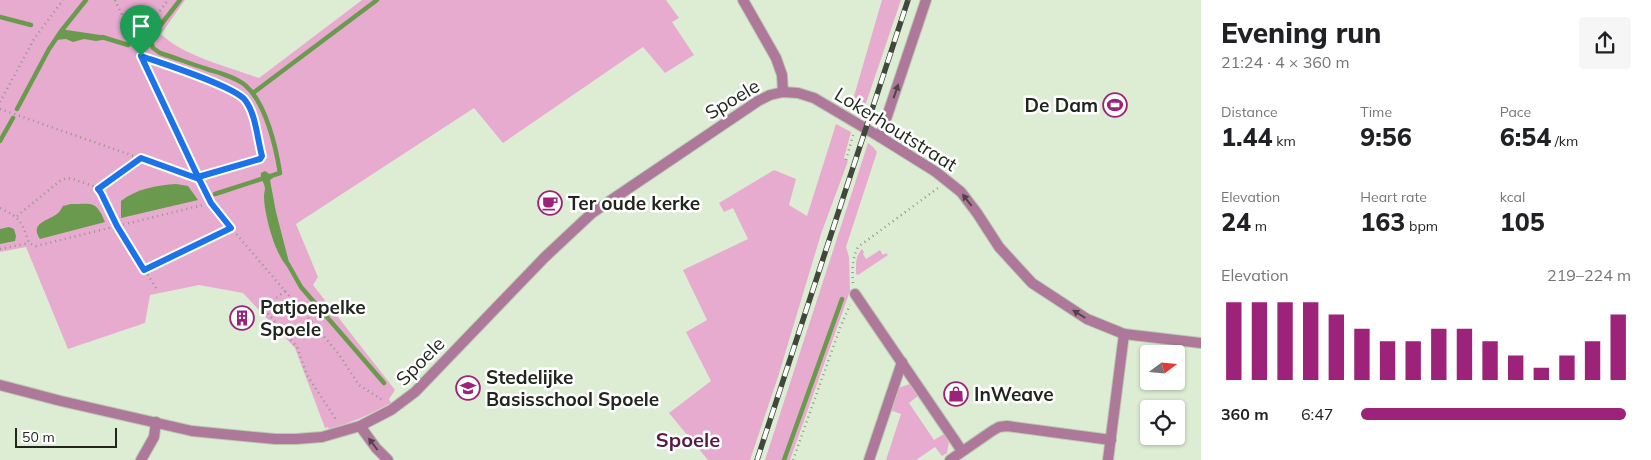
<!DOCTYPE html>
<meta charset="utf-8">
<style>
:root{--surface:#fff;--page:#f6f6f6;--text:#202124;--muted:#757577;--accent:#9c227a}
body{margin:0;font-family:Mulish,sans-serif;background:var(--page);color:var(--text);height:100vh;display:flex;flex-direction:column;font-size:19px;white-space:nowrap}
*{box-sizing:border-box;margin:0}
p{font-size:16px;color:var(--muted)}
.icon{flex:none;width:28px;height:28px;fill:none;stroke:currentColor;stroke-width:2;stroke-linecap:round;stroke-linejoin:round}
.map{position:relative;flex:1;overflow:hidden}
.side{display:flex;flex-direction:column;background:var(--surface);width:450px}
.side>*{flex:none}
.needle{width:32px;rotate:74deg}
.fabs{position:absolute;left:1140px;top:345px;display:grid;gap:10px}
.fabs a{display:grid;place-items:center;width:45px;height:45px;border-radius:5px;background:var(--surface);box-shadow:0 1px 4px #0004;font-size:25px}
.scale{position:absolute;left:15px;bottom:12px;width:102px;box-sizing:border-box;padding-left:5px;border:2px solid #20261d;border-top:0;font-size:14px;line-height:18px;white-space:nowrap;color:#20261d;-webkit-text-stroke:4px #fff;paint-order:stroke}
.pin{position:absolute;display:grid;place-items:center;width:42px;height:42px;color:#fff;margin:-51px -21px;border-radius:50% 50% 50% 0;rotate:-45deg;box-shadow:0 0 5px #0007}
.pin .icon{rotate:45deg}
.round{display:grid;place-items:center;flex:none;width:52px;height:52px;border-radius:5px;background:var(--page)}
.overview{display:flex;align-items:center;justify-content:space-between;height:85px;padding:0 20px}
h1{font-size:28px;font-weight:800;line-height:38px}
.metrics{display:grid;grid-template-columns:repeat(3,1fr);gap:8px;height:85px;padding:5px 20px}
.metrics div{display:grid;align-content:center}
.metrics b{font-size:25px;font-weight:800}
.metrics small{font-size:14px;font-weight:400}
.metrics p{font-size:14px}
.chart{height:140px;padding:10px 20px}
.chart p{display:flex;justify-content:space-between}
.chart svg{width:100%;height:90px;margin-top:5px;stroke:var(--accent);stroke-width:6}
ul{padding:0 20px;list-style:none;font-size:16px}
li{display:grid;grid-template-columns:80px 60px 1fr;align-items:center;height:38px}
li i{height:12px;border-radius:6px;background:var(--accent)}
main{display:flex;flex:1;min-height:0}
.map>svg:first-child{display:block}
.green{fill:#e7abd0}
.water{fill:#6a9a4d}
.lines{fill:none;stroke-linecap:round;stroke-linejoin:round}
.stream{stroke:#6a9a4d;stroke-width:4.5}
.minor-casing{stroke:#bbc9b3;stroke-width:12}
.tertiary-casing{stroke:#bbc9b3;stroke-width:12}
.path{stroke:#8e9987;stroke-width:2.5;stroke-dasharray:1 4;stroke-linecap:butt}
.minor{stroke:#ad7899;stroke-width:10}
.tertiary{stroke:#ad7899;stroke-width:10}
.rail-casing{stroke:#40483c;stroke-width:5.5}
.rail{stroke:#fff;stroke-width:4;stroke-dasharray:11;stroke-linecap:butt}
.oneway{fill:#514348}
.route-casing{stroke:#fff;stroke-width:10}
.route{stroke:#1a73e8;stroke-width:6}
.labels{text-anchor:middle;dominant-baseline:central;stroke-width:5;stroke-linejoin:round;paint-order:stroke}
.street-label{font-size:19px;fill:#20261d;stroke:#fff}
.poi-label{font-size:19px;font-weight:bold;fill:#20261d;stroke:#fff;text-anchor:start}
.neighbourhood-label{font-size:20px;font-weight:bold;fill:#561b44;stroke:#fff}
</style>
<main>
<div class="map">
<svg width="1201" height="460" viewBox="0 0 1201 460">
<rect width="100%" height="100%" fill="#ddedd4"/>
<g class="green">
<path d="M 0,0 L 185,0 L 161,34 C 183,56 229,67 259,78 L 362,0 L 666,0 L 679,18 L 672,22 L 694,55 L 665,73 L 643,47 L 503,143 L 474,108 L 296,224 L 318,277 L 313,285 L 395,390 L 389,399 L 391,403 C 371,414 351,423 329,429 L 328,427 L 325,428 L 295,348 L 243,293 L 199,285 L 150,295 L 145,323 L 68,349 L 26,247 L 0,252 Z"/>
<path d="M 882,0 L 901,0 L 864,109 L 859,106 L 854,96 Z"/>
<path d="M 836,124 L 851,132 L 844,158 L 848,161 L 821,234 L 778,377 L 750,460 L 708,460 L 669,413 L 711,381 L 686,332 L 707,320 L 683,270 L 748,239 L 733,208 L 724,212 L 719,203 L 774,170 L 796,179 L 789,205 L 807,216 Z"/>
<path d="M 868,143 L 873,147 L 877,152 L 846,247 L 849,257 L 850,291 L 790,460 L 765,460 Z"/>
<path d="M 862,249 L 864,252 L 863,254 L 866,259 L 880,250 L 883,255 L 886,253 L 888,255 L 858,275 L 856,274 C 856,265 855,256 862,249 Z"/>
<path d="M 910,384 L 918,396 L 909,403 L 934,440 L 944,434 L 949,442 L 947,453 L 942,456 L 935,447 L 916,460 L 886,460 L 901,414 L 890,410 L 898,388 Z"/>
</g>
<g class="water">
<path d="M 60,29 L 107,36 L 108,39 L 96,41 L 84,39 L 73,42 L 66,39 L 56,40 L 54,38 Z"/>
<path d="M 265,171 L 271,175 L 273,178 L 270,180 L 276,212 L 291,270 C 276,260 264,214 264,196 C 264,193 265,191 265,188 C 264,182 260,179 261,173 Z"/>
<path d="M 176,184 L 188,186 L 198,200 L 121,218 L 121,201 C 136,189 157,185 176,184 Z"/>
<path d="M 71,204 C 92,204 96,200 105,222 L 40,239 C 29,222 49,221 58,213 C 60,212 62,207 63,206 Z"/>
<path d="M 9,227 L 14,229 L 16,236 L 15,241 L 0,244 L 0,229 Z"/>
</g>
<g class="lines">
<g class="stream">
<path d="M 180,0 L 156,31 L 151,42 L 153,48 L 160,53 C 176,58 191,64 207,69 C 219,73 236,77 246,86 C 266,104 276,147 280,173 L 215,194"/>
<path d="M 0,17 L 31,25"/>
<path d="M 102,37 L 128,45"/>
<path d="M 253,93 L 377,0"/>
<path d="M 17,109 L 49,49 L 62,30 L 86,0"/>
<path d="M 0,141 L 13,118"/>
<path d="M 288,264 L 301,287 L 384,383"/>
<path d="M 784,460 L 842,299"/>
</g>
<g class="minor-casing">
<g id="minor">
<path d="M 880,137 L 926,0"/>
<path d="M 855,294 L 962,451"/>
<path d="M 360,426 L 376,448 L 388,460"/>
<path d="M 141,460 L 154,437 L 156,422"/>
<path d="M 869,460 L 902,362"/>
<path d="M 950,460 L 992,431 L 999,427 L 1007,426 L 1111,440"/>
<path d="M 1108,460 L 1124,334"/>
</g>
</g>
<g class="tertiary-casing">
<g id="tertiary">
<path d="M 743,0 L 776,58 L 782,75 L 783,92"/>
<path d="M 0,385 L 61,401 L 192,431 L 275,439 L 296,439 L 322,437 L 360,426 L 391,410 L 415,392 L 544,258 L 592,213 L 758,101 L 770,95 L 783,92 L 798,93 L 814,98 L 880,137 L 936,172 L 961,192 L 977,213 L 999,247 L 1032,283 L 1087,319 L 1124,334 L 1201,343"/>
</g>
</g>
<g class="path">
<path d="M 115,0 L 208,199 L 214,208 L 338,353 L 359,385 L 384,401"/>
<path d="M 136,43 L 168,0"/>
<path d="M 143,56 C 163,64 233,85 245,99 C 254,111 260,143 262,158 L 198,177"/>
<path d="M 0,102 L 34,39 L 63,0"/>
<path d="M 0,109 L 199,179"/>
<path d="M 846,160 L 853,135"/>
<path d="M 98,189 L 141,158"/>
<path d="M 0,208 C 22,219 21,221 29,243 L 36,246 L 211,203"/>
<path d="M 17,216 L 61,180 L 67,178 L 73,179 L 93,186 L 101,193 L 117,226 L 158,291"/>
<path d="M 0,249 L 29,243"/>
<path d="M 145,269 L 231,228"/>
<path d="M 853,283 C 852,270 852,259 858,247 L 938,188"/>
<path d="M 285,291 L 263,308 L 297,347 L 307,375 L 337,421"/>
<path d="M 271,302 L 280,313"/>
<path d="M 793,460 L 840,328 L 850,305"/>
</g>
<use href="#minor" class="minor"/>
<use href="#tertiary" class="tertiary"/>
<g class="rail-casing">
<path id="rail" d="M 757,460 L 908,0"/>
</g>
<use href="#rail" class="rail"/>
</g>
<defs><path id="oneway-solid" d="M-6-.8H1V-3.2L6.5 0L1 3.2V.8H-6Z" transform="scale(1.25)"/></defs>
<g class="oneway">
<use href="#oneway-solid" transform="translate(896 91) rotate(-71)"/>
<use href="#oneway-solid" transform="translate(967 200) rotate(-128)"/>
<use href="#oneway-solid" transform="translate(1079 314) rotate(-148)"/>
<use href="#oneway-solid" transform="translate(373 444) rotate(-127)"/>
</g>
<g class="lines">
<g class="route-casing">
<path id="route" d="M 141,56 L 198,177 L 199,179 L 141,158 L 98,189 L 101,193 L 117,226 L 144,270 L 231,228 L 211,203 L 198,177 L 260,159 L 262,156 C 257,138 256,114 245,100 C 234,86 161,63 141,56"/>
</g>
<use href="#route" class="route"/>
</g>
<defs>
<g id="stadium-ring" transform="scale(1.25)"><circle r="9.5" fill="#fff" stroke="#9c227a" stroke-width="1.5"/><path d="M0-5a6.5 5 0 1 0 0 10a6.5 5 0 1 0 0-10ZM-3.5-1.8h7v3.6h-7Z" fill="#9c227a"/></g>
<g id="cafe-ring" transform="scale(1.25)"><circle r="9.5" fill="#fff" stroke="#9c227a" stroke-width="1.5"/><path d="M-5.5-4.5H6V0H3Q3 3.5 0 3.5H-2.5Q-5.5 3.5-5.5 0ZM3-3.2v2h1.7v-2ZM-6 4.5H4V6H-6Z" fill="#9c227a"/></g>
<g id="building-ring" transform="scale(1.25)"><circle r="9.5" fill="#fff" stroke="#9c227a" stroke-width="1.5"/><path d="M-4-6H4V6H1V3H-1V6H-4ZM-2.5-4.3h1.7v1.8h-1.7ZM.8-4.3h1.7v1.8H.8ZM-2.5-1h1.7V.8h-1.7ZM.8-1h1.7V.8H.8Z" fill="#9c227a"/></g>
<g id="school-ring" transform="scale(1.25)"><circle r="9.5" fill="#fff" stroke="#9c227a" stroke-width="1.5"/><path d="M0-5L7-2L0 1L-7-2ZM-4 1L0 2.5L4 1V4Q0 6-4 4Z" fill="#9c227a"/></g>
<g id="shop-ring" transform="scale(1.25)"><circle r="9.5" fill="#fff" stroke="#9c227a" stroke-width="1.5"/><path d="M-5-2.5h2.3a2.7 3.5 0 0 1 5.4 0H5L5.5 6h-11ZM-1.5-2.5h3a1.5 2.3 0 0 0-3 0Z" fill="#9c227a"/></g>
</defs>
<g fill-rule="evenodd">
<use href="#stadium-ring" x="1115" y="105"/>
<use href="#cafe-ring" x="550" y="203"/>
<use href="#building-ring" x="242" y="318"/>
<use href="#school-ring" x="468" y="388"/>
<use href="#shop-ring" x="956" y="394"/>
</g>
<g class="labels">
<g class="street-label">
<text transform="translate(732 99) rotate(-31)">Spoele</text>
<text transform="translate(896 129) rotate(32)">Lokerhoutstraat</text>
<text transform="translate(420 361) rotate(-45)">Spoele</text>
</g>
<g class="poi-label">
<text x="1098" y="105" text-anchor="end">De Dam</text>
<text x="568" y="203">Ter oude kerke</text>
<text x="260" y="307">Patjoepelke<tspan x="260" dy="22">Spoele</tspan></text>
<text x="486" y="377">Stedelijke<tspan x="486" dy="22">Basisschool Spoele</tspan></text>
<text x="974" y="394">InWeave</text>
</g>
<g class="neighbourhood-label">
<text x="688" y="439">Spoele</text>
</g>
</g>
</svg>
<div class="fabs">
<a><svg class="needle" viewBox="-14 -14 28 28"><path d="M0-13l5 13h-10z" fill="#e53935"/><path d="M0 13l5-13h-10z" fill="#757577"/></svg></a>
<a><svg class="icon" aria-label="locate" viewBox="0 0 24 24"><circle cx="12" cy="12" r="6"/><path d="M12 2v4M12 18v4M2 12h4M18 12h4"/></svg></a>
</div>
<div class="scale">50 m</div>
<div class="pin" style="left:141px;top:56px;background:#1e9e55"><svg class="icon" aria-label="arrive" viewBox="0 0 24 24"><path d="M6 21V4h12l-3 4 3 4H6"/></svg></div>
</div>
<section class="side">
<div class="overview"><div><h1>Evening run</h1><p>21:24 · 4 × 360 m</p></div><a class="round"><svg class="icon" aria-label="share" viewBox="0 0 24 24"><path d="M12 15V3M7 8l5-5 5 5M5 13v7h14v-7"/></svg></a></div>
<div class="metrics">
<div><p>Distance</p><b>1.44<small> km</small></b></div>
<div><p>Time</p><b>9:56</b></div>
<div><p>Pace</p><b>6:54<small> /km</small></b></div>
</div>
<div class="metrics">
<div><p>Elevation</p><b>24<small> m</small></b></div>
<div><p>Heart rate</p><b>163<small> bpm</small></b></div>
<div><p>kcal</p><b>105</b></div>
</div>
<div class="chart"><p><span>Elevation</span>219–224 m</p>
<svg viewBox="0 0 160 44" preserveAspectRatio="none"><path d="M5 44V6M15 44V6M25 44V6M35 44V6M45 44V12M55 44V19M65 44V25M75 44V25M85 44V19M95 44V19M105 44V25M115 44V32M125 44V38M135 44V32M145 44V25M155 44V12"/></svg>
</div>
<ul>
<li><b>360 m</b>6:47<i style="width:98%"></i></li>
</ul>
</section>
</main>
